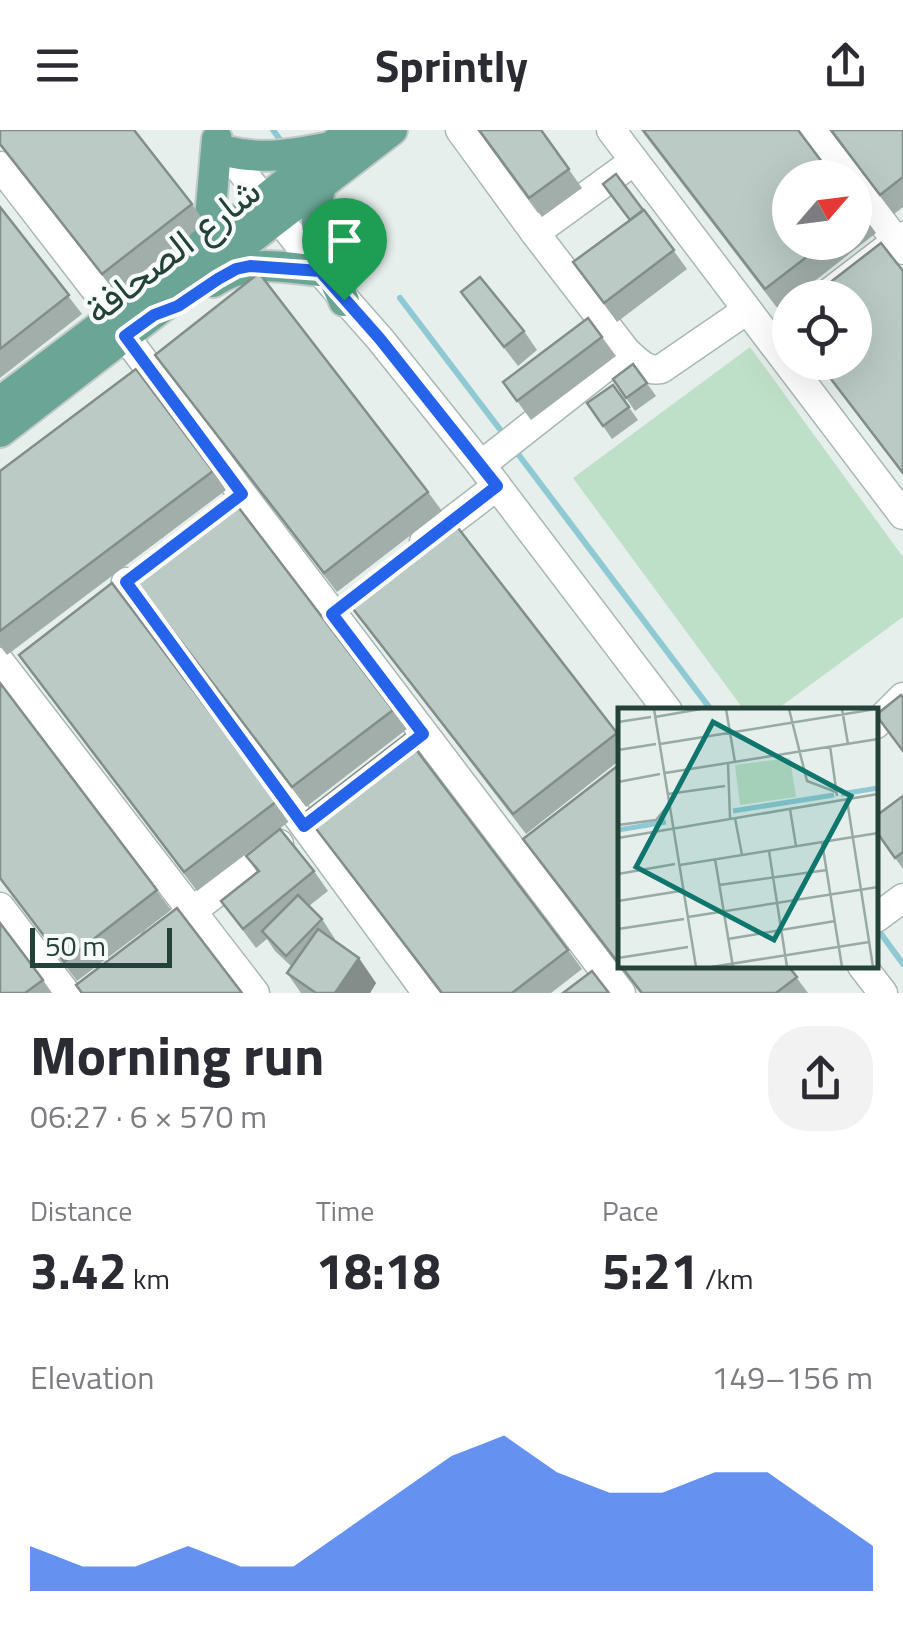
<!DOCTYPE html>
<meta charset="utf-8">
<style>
:root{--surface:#fff;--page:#f2f2f3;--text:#2b2b33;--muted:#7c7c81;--accent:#2563eb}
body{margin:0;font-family:"Titillium Web",Vazirmatn,sans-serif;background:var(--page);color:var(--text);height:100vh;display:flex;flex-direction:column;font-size:38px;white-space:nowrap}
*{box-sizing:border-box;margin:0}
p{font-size:32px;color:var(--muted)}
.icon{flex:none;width:55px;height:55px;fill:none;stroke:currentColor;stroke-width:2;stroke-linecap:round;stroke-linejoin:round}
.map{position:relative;height:863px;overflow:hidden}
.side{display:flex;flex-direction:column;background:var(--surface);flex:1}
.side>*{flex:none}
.needle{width:65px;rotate:62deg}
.fabs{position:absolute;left:772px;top:30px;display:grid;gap:20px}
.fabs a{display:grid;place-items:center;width:100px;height:100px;border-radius:50%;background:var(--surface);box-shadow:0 10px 40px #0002;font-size:50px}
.scale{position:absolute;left:30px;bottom:25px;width:142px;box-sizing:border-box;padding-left:10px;border:5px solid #24423a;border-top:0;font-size:28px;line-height:35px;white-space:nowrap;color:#24423a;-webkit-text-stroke:8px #f7fbf9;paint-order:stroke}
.pin{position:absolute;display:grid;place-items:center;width:85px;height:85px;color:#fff;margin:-102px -42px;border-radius:50% 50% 50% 0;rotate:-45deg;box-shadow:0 0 10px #0007}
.pin .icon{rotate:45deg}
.round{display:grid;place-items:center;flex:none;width:105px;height:105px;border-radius:40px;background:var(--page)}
.summary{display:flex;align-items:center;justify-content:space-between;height:170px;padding:0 30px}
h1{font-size:55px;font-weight:700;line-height:75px}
.metrics{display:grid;grid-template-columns:repeat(3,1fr);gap:15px;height:170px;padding:10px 30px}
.metrics div{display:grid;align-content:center}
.metrics b{font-size:50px;font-weight:700}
.metrics small{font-size:28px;font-weight:400}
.metrics p{font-size:28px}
.chart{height:280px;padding:20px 30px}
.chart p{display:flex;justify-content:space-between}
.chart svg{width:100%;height:180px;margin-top:10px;fill:var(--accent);opacity:.7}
header{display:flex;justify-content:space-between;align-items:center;height:130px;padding:0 30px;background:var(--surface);font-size:45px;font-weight:700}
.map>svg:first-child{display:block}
.green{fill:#bfe0c8}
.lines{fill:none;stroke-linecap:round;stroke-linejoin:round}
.stream{stroke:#8ec9d4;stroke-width:6}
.minor-casing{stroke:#a8b8b2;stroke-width:31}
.major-casing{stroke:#c2cac8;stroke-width:34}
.minor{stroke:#fff;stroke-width:28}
.major{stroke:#6aa596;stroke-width:30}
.wall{fill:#a1aea9}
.shaded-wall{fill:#838d89}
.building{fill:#bbcac4;stroke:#838d89;stroke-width:2.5}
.route-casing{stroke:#fff;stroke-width:20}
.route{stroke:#2563eb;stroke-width:12}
.labels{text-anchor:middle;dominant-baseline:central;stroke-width:8;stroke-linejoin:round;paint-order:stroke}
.street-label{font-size:38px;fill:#24423a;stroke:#f7fbf9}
.inset-river{fill:none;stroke:#8ec9d4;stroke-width:5}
.inset-road{fill:none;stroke:#98aaa4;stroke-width:2.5}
.view{fill:#0f766e;fill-opacity:0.15;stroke:#0f766e;stroke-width:5}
.inset-edge{fill:none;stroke:#24423a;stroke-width:5}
</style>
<header><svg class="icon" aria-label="menu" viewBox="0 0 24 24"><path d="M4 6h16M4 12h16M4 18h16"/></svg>Sprintly<svg class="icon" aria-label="share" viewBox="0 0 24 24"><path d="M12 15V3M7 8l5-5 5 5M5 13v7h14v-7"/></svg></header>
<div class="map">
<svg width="903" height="863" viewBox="0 0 903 863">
<rect width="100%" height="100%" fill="#e6efeb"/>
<path class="green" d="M 750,217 L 903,427 L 903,487 L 776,580 L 744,580 L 573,348 Z"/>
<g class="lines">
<g class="stream">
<path d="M 273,0 L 284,15"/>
<path d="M 400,168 L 505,306"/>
<path d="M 515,320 L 712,581"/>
<path d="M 876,797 L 903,834"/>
</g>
<g class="minor-casing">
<g id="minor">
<path d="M 460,0 L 535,103 L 626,221"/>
<path d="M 611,0 L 903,385"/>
<path d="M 813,0 L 849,48"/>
<path d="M 217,10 L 320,141 L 380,209 L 481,335 L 668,581"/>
<path d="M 0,36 L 115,185"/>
<path d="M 855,56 L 903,120"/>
<path d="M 535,103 L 634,31"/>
<path d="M 822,168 L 903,106"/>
<path d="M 125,206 L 242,364 L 621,863"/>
<path d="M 481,335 L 626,221 C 637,231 646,242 661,239 L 747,180"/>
<path d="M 424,412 L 497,356"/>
<path d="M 126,452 L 427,863"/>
<path d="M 0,532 L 255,863"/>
<path d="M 876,594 L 903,567"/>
<path d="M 0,777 L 66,863"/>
<path d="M 876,788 L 903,768"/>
<path d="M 155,810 L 279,714"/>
<path d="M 862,836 L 883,863"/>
</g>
</g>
<g class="major-casing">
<g id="major">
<path d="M 226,21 C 261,30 291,25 325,18"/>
<path d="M 322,53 C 307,98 326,129 344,171"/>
<path d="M 201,120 L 210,88 L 217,9"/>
<path d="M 213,152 C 251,128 277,137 320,141"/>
<path d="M 0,272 L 201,120 L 352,0"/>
<path d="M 0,302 L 392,0"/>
</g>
</g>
<use href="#minor" class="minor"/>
<use href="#major" class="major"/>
</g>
<g class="wall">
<path d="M 0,0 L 192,74 L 205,93 L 116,163 L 0,16 Z"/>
<path d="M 479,0 L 541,0 L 582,58 L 542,87 Z"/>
<path d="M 641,0 L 798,0 L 790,112 L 855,112 L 855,74 L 876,103 L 793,168 L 790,168 L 790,170 L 778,179 Z"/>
<path d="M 829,0 L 903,0 L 903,77 L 894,84 Z"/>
<path d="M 0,77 L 82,184 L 0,248 Z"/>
<path d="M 644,80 L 687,139 L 617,192 L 573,132 Z"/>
<path d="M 903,141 L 903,345 L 817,232 L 855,232 Z"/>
<path d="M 461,162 L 524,201 L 537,220 L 518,236 Z"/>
<path d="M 588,188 L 616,226 L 531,290 L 503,252 Z"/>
<path d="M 155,225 L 428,362 L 442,381 L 337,462 Z"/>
<path d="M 633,234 L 656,266 L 635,281 L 613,249 Z"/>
<path d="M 613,255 L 638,290 L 612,309 L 587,273 Z"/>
<path d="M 0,341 L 213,341 L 226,360 L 7,525 L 0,516 Z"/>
<path d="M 128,442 L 393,580 L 407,599 L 306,677 Z"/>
<path d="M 343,466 L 617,603 L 620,608 L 620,630 L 526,704 Z"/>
<path d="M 19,525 L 277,671 L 291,690 L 197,761 Z"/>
<path d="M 0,553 L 171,780 L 77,851 L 0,749 Z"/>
<path d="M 903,666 L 903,739 L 876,701 Z"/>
<path d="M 304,683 L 568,820 L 582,839 L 551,863 L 440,863 Z"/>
<path d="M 523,709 L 788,836 L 808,863 L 640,863 Z"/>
<path d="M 246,726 L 314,741 L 328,761 L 309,776 L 322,789 L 335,809 L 334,810 L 376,853 L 370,863 L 301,863 L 287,843 L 292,837 L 275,821 L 267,809 L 256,818 L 221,771 L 257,742 Z"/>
<path d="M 43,850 L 52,863 L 0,863 Z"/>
</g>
<path class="shaded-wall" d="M 359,828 L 376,853 L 370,863 L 335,863 Z"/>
<g class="building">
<path d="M 0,0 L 134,0 L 192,74 L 102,144 L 0,14 Z"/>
<path d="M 479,0 L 541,0 L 569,39 L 529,68 Z"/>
<path d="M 643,0 L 798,0 L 834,48 L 790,48 L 790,112 L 826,112 L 765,159 Z"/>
<path d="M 831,0 L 903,0 L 903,47 L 880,65 Z"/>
<path d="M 616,44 L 643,80 L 630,90 L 603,54 Z"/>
<path d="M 855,74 L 863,84 L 855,90 Z"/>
<path d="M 0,77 L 69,165 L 0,219 Z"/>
<path d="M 644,80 L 674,120 L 604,173 L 573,132 Z"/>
<path d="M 881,113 L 903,141 L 903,343 L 818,232 L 855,232 L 855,168 L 810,168 Z"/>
<path d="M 259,143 L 428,362 L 324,443 L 155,225 Z"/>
<path d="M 480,147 L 524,201 L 504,217 L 461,162 Z"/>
<path d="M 790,183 L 790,196 L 784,188 Z"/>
<path d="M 588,188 L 602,207 L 517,271 L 503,252 Z"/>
<path d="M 633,234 L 647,253 L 626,268 L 613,249 Z"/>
<path d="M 136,239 L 213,341 L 0,501 L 0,341 Z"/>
<path d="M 613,255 L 629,277 L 603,296 L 587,273 Z"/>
<path d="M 229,365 L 393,580 L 292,657 L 128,442 Z"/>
<path d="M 448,385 L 617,603 L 513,684 L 343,466 Z"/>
<path d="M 112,453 L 277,671 L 184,742 L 19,525 Z"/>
<path d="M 0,553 L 157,760 L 64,832 L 0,748 Z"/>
<path d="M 901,565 L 903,567 L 903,621 L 876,585 Z"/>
<path d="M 405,605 L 568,820 L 512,863 L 442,863 L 304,683 Z"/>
<path d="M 620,634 L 620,835 L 523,709 Z"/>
<path d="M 903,666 L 903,722 L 895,728 L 876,701 L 876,686 Z"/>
<path d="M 280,699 L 314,741 L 243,799 L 221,771 L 259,741 L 246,726 Z"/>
<path d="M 298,765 L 322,789 L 286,826 L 262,801 Z"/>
<path d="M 177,778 L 242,863 L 82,863 L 76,855 Z"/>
<path d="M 0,793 L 43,850 L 25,863 L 0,863 Z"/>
<path d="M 318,799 L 359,828 L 335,863 L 316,863 L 287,843 Z"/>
<path d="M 621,836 L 788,836 L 797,847 L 776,863 L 642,863 Z"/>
<path d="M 592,841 L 609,863 L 563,863 Z"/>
</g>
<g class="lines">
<g class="route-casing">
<path id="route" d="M 250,136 L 320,141 L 380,209 L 497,356 L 332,484 L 423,604 L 304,696 L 126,452 L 242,364 L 125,206 L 154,185 L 178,176 L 218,149 L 236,139 Z"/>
</g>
<use href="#route" class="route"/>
</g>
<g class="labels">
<g class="street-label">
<text transform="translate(172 120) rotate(-38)">شارع الصحافة</text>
</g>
</g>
<g transform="translate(618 578)">
<rect width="260" height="260" fill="#e6efeb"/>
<path d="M 172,50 L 178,89 L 122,97 L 117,57 Z" fill="#bfe0c8"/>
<path class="inset-river" d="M 223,86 L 260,80M 115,103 L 216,87M 0,122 L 48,114"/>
<path class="inset-road" d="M 36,1 L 78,259M 108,1 L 117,54M 171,1 L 189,73 L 218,84M 224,1 L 230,36M 37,9 L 83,1M 0,14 L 33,9M 42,36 L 258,1M 212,38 L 219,88M 0,42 L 38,36M 110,55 L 112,110M 47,65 L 260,31M 0,74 L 42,66M 50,86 L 107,78M 229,92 L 255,259M 172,101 L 178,138M 117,110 L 124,147M 0,117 L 38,112 L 51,96M 0,130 L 260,86M 204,134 L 224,259M 151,143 L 169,259M 97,151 L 115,259M 62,157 L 260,125M 0,166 L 57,156M 101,177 L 209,162M 0,193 L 62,183M 70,209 L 260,179M 0,221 L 66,211M 110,231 L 217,213M 0,250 L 70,239M 93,259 L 251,234"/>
<path class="view" d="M 95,14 L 233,88 L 156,232 L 18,159 Z"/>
<rect width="260" height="260" class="inset-edge"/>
</g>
</svg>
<div class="fabs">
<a><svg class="needle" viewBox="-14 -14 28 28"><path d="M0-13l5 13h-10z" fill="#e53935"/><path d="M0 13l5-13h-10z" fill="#7c7c81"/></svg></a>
<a><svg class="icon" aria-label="locate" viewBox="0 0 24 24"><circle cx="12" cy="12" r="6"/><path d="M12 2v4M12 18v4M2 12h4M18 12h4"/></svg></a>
</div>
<div class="scale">50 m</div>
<div class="pin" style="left:344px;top:170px;background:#1e9e55"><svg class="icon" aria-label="arrive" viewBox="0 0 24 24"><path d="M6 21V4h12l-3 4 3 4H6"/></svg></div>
</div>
<section class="side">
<div class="summary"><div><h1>Morning run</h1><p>06:27 · 6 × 570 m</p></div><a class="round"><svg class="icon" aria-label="share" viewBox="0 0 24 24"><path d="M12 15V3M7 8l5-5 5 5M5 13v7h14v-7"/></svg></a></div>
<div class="metrics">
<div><p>Distance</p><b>3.42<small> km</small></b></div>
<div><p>Time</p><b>18:18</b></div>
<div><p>Pace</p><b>5:21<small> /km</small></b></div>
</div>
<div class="chart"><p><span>Elevation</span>149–156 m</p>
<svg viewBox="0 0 160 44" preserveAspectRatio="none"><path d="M0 44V33L10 38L20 38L30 33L40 38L50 38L60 29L70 20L80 11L90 6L100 15L110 20L120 20L130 15L140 15L150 24L160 33V44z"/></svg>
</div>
</section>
